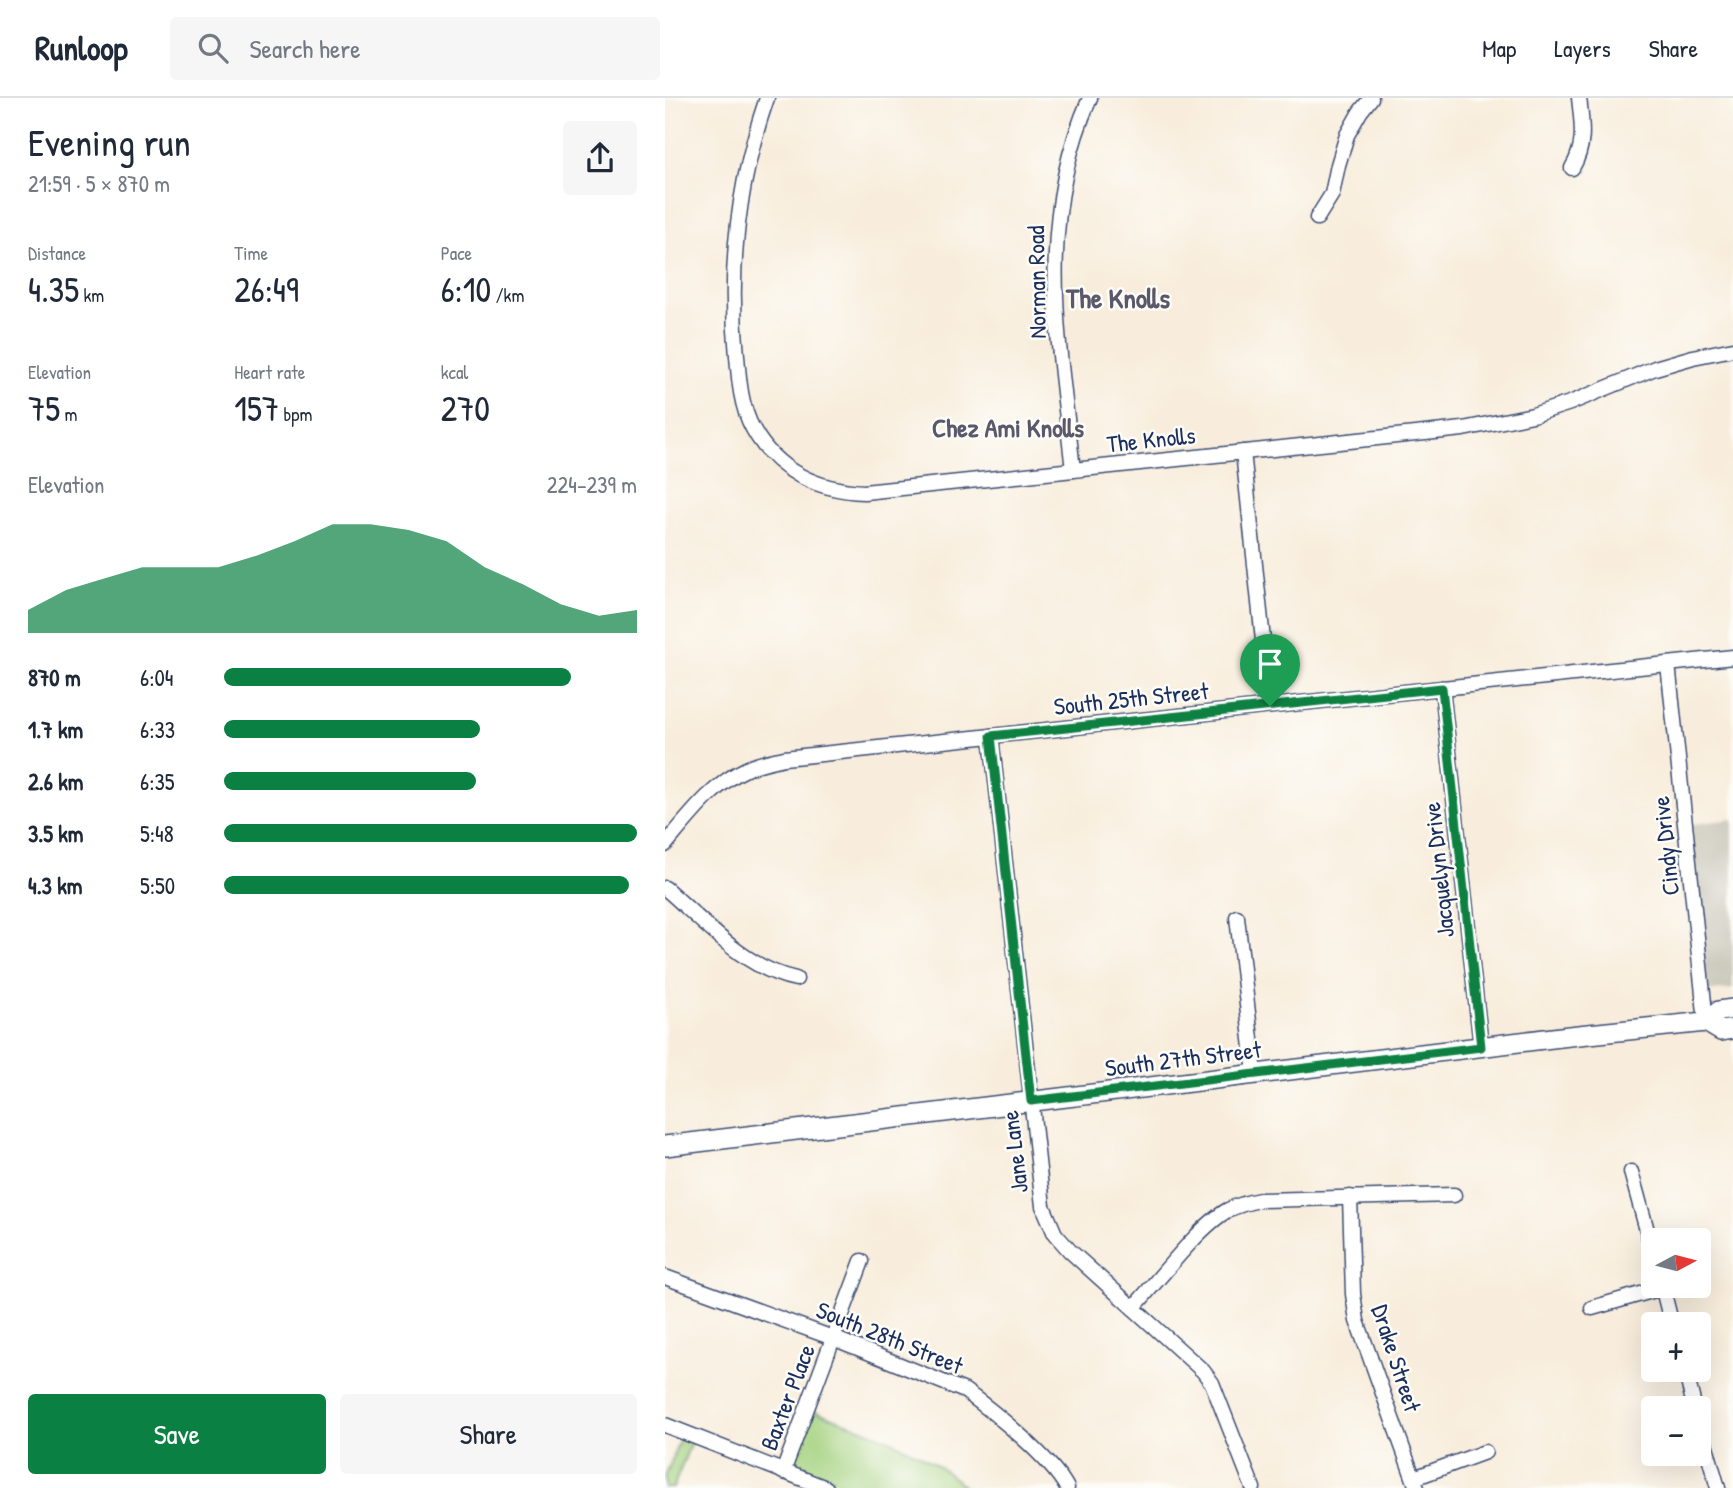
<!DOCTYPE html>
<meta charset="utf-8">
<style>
:root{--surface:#fff;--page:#f6f6f7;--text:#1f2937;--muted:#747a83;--line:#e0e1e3;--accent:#0b8043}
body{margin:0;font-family:"Patrick Hand",sans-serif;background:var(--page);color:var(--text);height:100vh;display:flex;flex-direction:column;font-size:26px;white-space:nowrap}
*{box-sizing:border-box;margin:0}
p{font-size:23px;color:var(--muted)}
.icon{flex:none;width:38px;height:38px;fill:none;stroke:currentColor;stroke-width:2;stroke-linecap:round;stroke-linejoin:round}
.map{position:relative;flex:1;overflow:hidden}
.panel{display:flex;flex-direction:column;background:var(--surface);width:665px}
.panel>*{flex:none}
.needle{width:46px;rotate:83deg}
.fabs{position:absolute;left:976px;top:1130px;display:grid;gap:14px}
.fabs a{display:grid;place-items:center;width:70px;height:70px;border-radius:7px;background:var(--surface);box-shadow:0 7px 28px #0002;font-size:35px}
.pin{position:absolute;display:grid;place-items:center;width:60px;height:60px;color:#fff;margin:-72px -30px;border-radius:50% 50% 50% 0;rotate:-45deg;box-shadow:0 0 7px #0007}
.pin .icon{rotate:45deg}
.round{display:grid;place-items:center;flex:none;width:74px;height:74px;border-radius:7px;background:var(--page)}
.headline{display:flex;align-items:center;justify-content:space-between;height:119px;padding:0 28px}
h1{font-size:38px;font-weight:600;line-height:52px}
.stats{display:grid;grid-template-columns:repeat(3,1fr);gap:10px;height:119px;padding:7px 28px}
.stats div{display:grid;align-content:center}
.stats b{font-size:35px;font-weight:600}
.stats small{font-size:19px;font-weight:400}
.stats p{font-size:19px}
.chart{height:196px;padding:14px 28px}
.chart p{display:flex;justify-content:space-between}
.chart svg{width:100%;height:126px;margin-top:7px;fill:var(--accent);opacity:.7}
.cta{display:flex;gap:14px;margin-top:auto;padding:14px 28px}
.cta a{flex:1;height:80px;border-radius:7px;background:var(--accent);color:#fff;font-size:28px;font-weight:600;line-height:80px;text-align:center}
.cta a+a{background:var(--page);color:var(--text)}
ul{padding:0 28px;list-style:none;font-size:23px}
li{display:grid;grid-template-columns:112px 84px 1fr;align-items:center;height:52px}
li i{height:18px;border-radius:9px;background:var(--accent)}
header{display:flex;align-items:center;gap:42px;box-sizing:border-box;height:98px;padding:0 35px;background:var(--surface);border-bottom:2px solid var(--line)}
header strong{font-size:33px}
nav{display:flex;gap:38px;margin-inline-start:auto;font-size:24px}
.search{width:490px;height:63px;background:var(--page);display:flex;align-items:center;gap:18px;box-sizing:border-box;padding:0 24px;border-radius:7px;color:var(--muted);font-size:26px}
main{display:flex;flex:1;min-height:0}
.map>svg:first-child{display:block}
.industrial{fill:#c8c4b8}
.green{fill:#a3d17f;stroke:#5f806e;stroke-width:2}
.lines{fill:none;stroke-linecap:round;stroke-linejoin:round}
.minor-casing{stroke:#3c4c71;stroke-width:17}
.secondary-casing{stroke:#3c4c71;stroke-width:22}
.minor{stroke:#fff;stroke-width:14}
.secondary{stroke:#fff;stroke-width:19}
.route-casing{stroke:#fff;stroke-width:14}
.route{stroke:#0b8043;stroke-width:9}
.labels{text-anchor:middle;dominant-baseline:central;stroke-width:5;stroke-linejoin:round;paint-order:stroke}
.street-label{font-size:24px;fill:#1b2f5e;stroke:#fdfcf7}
.neighbourhood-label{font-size:26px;font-weight:bold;fill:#5a596b;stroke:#fdfcf7}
.quarter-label{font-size:28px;font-weight:bold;fill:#5a596b;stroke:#fdfcf7}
</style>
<header>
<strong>Runloop</strong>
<div class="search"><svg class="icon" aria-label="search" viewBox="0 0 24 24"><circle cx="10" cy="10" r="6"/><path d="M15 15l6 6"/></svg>Search here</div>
<nav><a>Map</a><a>Layers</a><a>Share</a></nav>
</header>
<main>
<section class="panel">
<div class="headline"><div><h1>Evening run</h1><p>21:59 · 5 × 870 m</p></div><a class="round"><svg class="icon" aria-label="share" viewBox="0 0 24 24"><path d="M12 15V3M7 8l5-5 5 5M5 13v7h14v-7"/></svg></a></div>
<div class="stats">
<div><p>Distance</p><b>4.35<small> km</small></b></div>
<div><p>Time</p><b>26:49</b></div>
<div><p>Pace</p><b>6:10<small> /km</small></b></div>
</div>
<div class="stats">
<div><p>Elevation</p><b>75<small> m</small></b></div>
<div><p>Heart rate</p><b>157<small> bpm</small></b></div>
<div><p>kcal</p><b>270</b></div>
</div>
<div class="chart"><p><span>Elevation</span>224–239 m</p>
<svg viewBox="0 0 160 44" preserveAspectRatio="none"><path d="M0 44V36L10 29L20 25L30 21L40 21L50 21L60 17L70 12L80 6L90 6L100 8L110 12L120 21L130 27L140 34L150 38L160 36V44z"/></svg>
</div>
<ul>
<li><b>870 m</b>6:04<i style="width:84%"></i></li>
<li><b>1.7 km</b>6:33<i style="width:62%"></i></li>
<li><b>2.6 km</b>6:35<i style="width:61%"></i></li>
<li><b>3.5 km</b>5:48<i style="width:100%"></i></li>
<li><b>4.3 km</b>5:50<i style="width:98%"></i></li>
</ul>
<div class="cta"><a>Save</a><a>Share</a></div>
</section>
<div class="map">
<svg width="1068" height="1390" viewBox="0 0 1068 1390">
<rect width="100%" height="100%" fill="#fdfcf7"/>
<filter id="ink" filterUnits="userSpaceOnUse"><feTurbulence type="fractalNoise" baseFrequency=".0143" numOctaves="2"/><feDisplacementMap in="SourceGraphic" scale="14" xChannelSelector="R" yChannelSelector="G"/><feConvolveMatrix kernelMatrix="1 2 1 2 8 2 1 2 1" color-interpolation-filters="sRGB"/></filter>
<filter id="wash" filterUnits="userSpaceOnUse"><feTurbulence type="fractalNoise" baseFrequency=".00686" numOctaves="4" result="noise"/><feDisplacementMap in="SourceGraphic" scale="28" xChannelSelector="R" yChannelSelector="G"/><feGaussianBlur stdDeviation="1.57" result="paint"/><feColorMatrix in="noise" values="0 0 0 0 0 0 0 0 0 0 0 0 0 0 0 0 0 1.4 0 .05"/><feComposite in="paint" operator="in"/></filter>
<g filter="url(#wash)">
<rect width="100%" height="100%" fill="#f8eddc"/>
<path class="industrial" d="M 1068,721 L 1068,891 L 1038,894 L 1020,727 Z"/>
<g class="green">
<path d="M 142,1310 C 196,1331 257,1348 300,1390 L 161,1390 L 118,1374 Z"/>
<path d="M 17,1335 L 28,1339 L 8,1390 L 0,1390 L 0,1380 Z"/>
</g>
</g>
<g filter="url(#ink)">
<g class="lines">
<g class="minor-casing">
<g id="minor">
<path d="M 102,0 C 73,84 63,170 72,258 C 74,283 76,309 88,331 C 111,373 152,392 199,394 L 798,331 L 868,317 L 905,305 L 990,270 L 1028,259 L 1068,251"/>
<path d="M 907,70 C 921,47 917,26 914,0"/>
<path d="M 652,120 L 667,96 L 673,67 L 682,37 L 695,14 L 706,0"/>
<path d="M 578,354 L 605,608"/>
<path d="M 408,372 C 394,244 370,123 425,0"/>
<path d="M 1003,566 L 1041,924"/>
<path d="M 777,590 L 816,949"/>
<path d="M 326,638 L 378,1108 L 390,1136 L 405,1153 L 538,1273 L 547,1285 L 588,1390"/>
<path d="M 0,747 C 23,720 48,686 81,671 C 93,665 106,663 119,660 L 1068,559"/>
<path d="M 0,790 C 40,824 78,870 131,881"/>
<path d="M 572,819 L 590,976"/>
<path d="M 966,1074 L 989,1158"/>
<path d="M 685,1099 L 688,1196 L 692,1223 L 752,1390"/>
<path d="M 0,1179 L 168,1240 L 300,1293 C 329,1314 386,1360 402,1390"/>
<path d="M 997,1188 L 1007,1227"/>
<path d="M 468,1210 C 493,1183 533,1129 563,1112 C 573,1107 584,1104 595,1102 L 789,1097"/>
<path d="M 927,1210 L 997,1190"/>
<path d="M 1020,1272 L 1030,1311"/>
<path d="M 1034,1324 L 1053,1390"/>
<path d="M 0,1327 L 161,1390"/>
<path d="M 118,1374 L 197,1163"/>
<path d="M 749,1380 L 820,1354"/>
</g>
</g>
<g class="secondary-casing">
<g id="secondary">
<path d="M 1041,924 L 1056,933 L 1068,931"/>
<path d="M 0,1048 L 904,938 L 1041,924 L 1054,913 L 1068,911"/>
</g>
</g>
<use href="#minor" class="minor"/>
<use href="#secondary" class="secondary"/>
</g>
</g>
<g class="lines" filter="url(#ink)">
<g class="route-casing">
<path id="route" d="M 777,590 L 816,949 L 366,1003 L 326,638 Z"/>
</g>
<use href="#route" class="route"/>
</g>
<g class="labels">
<g class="street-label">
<text transform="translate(371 184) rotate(-91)">Norman Road</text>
<text transform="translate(486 341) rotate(-6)">The Knolls</text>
<text transform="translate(466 600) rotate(-6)">South 25th Street</text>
<text transform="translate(1000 748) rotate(-96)">Cindy Drive</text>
<text transform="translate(773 772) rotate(-96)">Jacquelyn Drive</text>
<text transform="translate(518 960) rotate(-7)">South 27th Street</text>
<text transform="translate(349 1054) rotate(-97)">Jane Lane</text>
<text transform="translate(225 1239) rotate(22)">South 28th Street</text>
<text transform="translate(732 1260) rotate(72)">Drake Street</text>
<text transform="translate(122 1299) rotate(-69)">Baxter Place</text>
</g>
<g class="neighbourhood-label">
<text x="343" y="329">Chez Ami Knolls</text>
</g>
<g class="quarter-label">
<text x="453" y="200">The Knolls</text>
</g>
</g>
</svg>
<div class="fabs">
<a><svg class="needle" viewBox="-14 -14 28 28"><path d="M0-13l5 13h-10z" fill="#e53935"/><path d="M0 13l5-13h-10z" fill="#747a83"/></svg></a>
<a>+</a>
<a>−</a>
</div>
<div class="pin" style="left:605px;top:608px;background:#1e9e55"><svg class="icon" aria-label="arrive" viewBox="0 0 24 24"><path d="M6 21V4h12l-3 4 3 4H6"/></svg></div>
</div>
</main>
